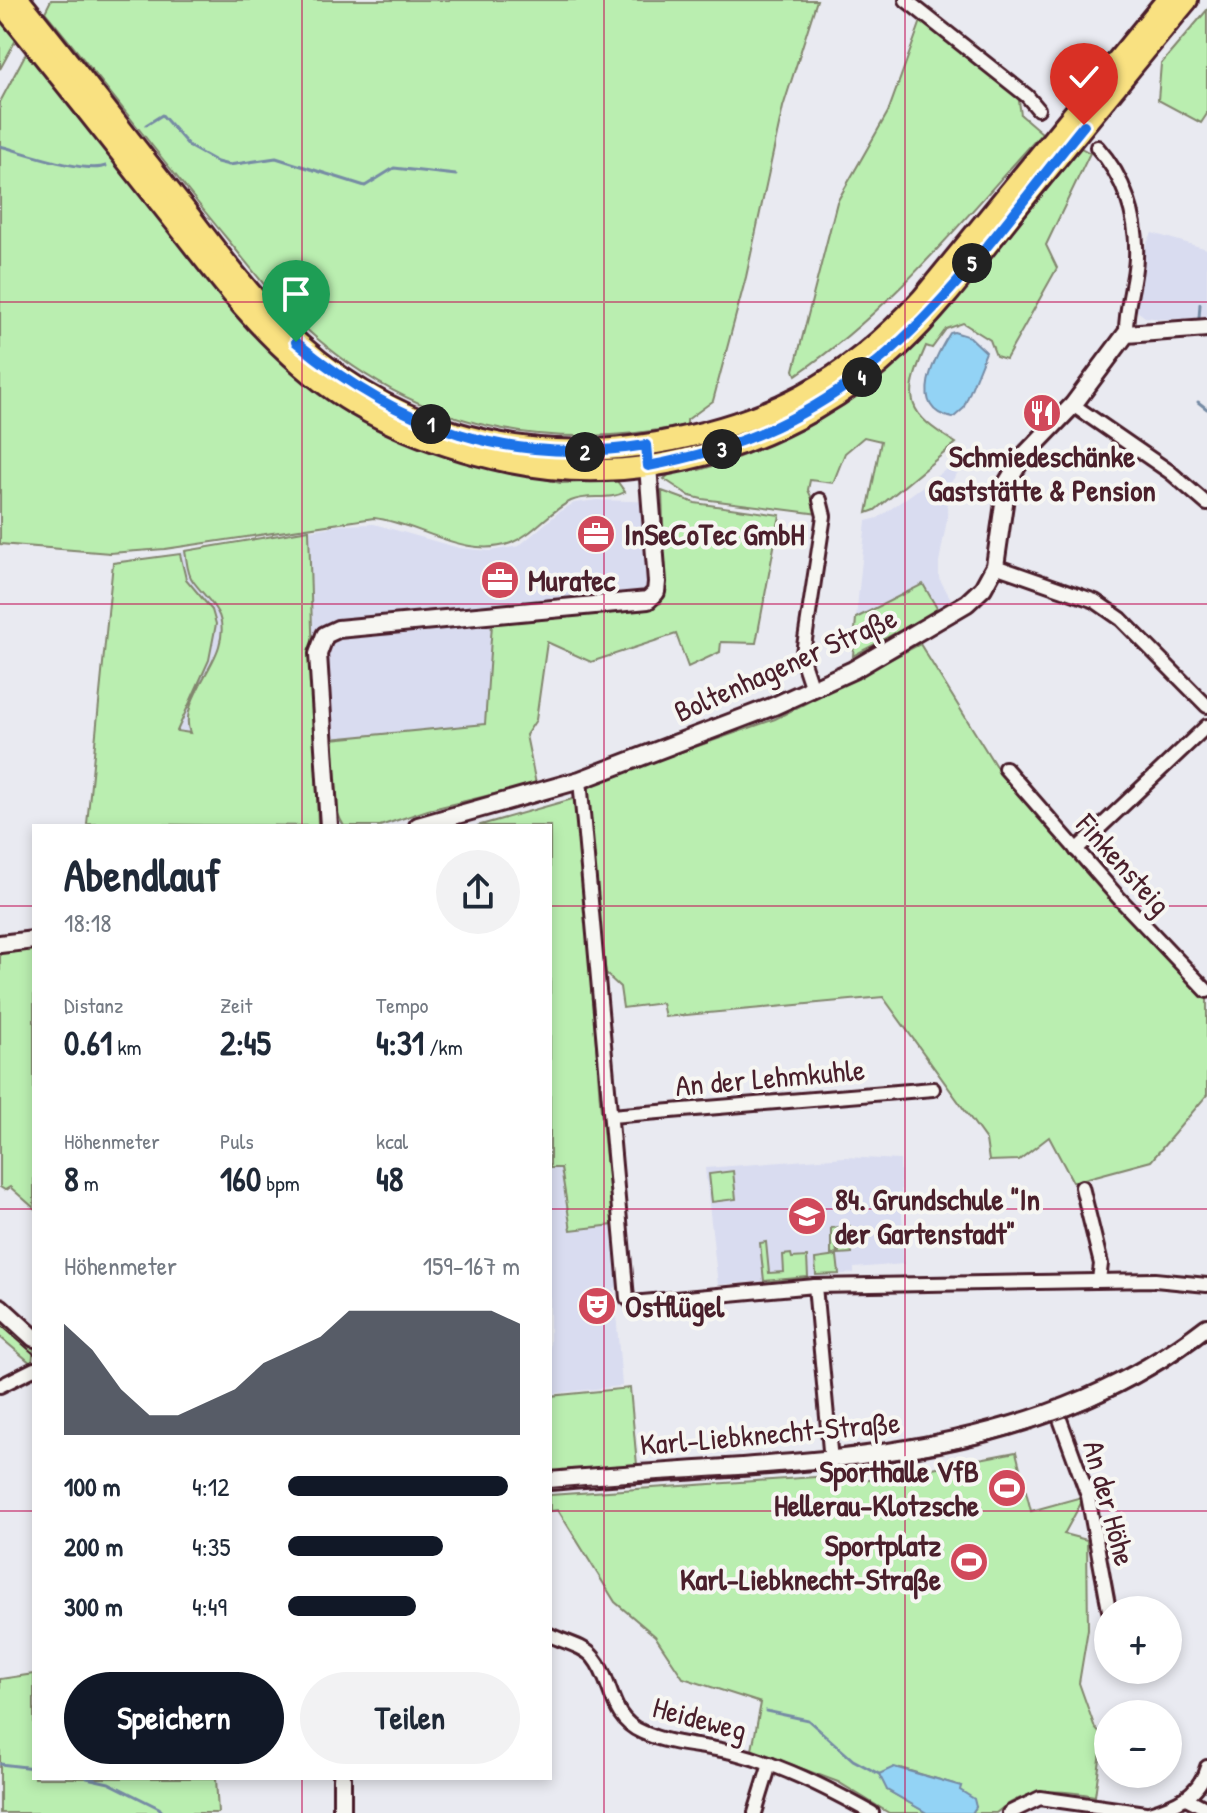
<!DOCTYPE html>
<html lang="de">
<meta charset="utf-8">
<style>
:root{--surface:#fff;--page:#f2f2f3;--text:#1f2937;--muted:#747a83;--accent:#111827}
body{margin:0;font-family:"Patrick Hand",sans-serif;background:var(--page);color:var(--text);height:100vh;display:flex;flex-direction:column;font-size:30px;white-space:nowrap}
*{box-sizing:border-box;margin:0}
p{font-size:26px;color:var(--muted)}
.icon{flex:none;width:44px;height:44px;fill:none;stroke:currentColor;stroke-width:2;stroke-linecap:round;stroke-linejoin:round}
.map{position:relative;flex:1;overflow:hidden}
.drawer{position:absolute;left:32px;top:824px;width:520px;height:956px;display:flex;flex-direction:column;background:var(--surface);border-radius:0px;box-shadow:0 4px 12px #0003}
.drawer>*{flex:none}
.controls{position:absolute;left:1094px;top:1596px;display:grid;gap:16px}
.controls a{display:grid;place-items:center;width:88px;height:88px;border-radius:50%;background:var(--surface);box-shadow:0 4px 12px #0003;font-size:40px}
.pin{position:absolute;display:grid;place-items:center;width:68px;height:68px;color:#fff;margin:-82px -34px;border-radius:50% 50% 50% 0;rotate:-45deg;box-shadow:0 0 8px #0007}
.pin .icon{rotate:45deg}
.km{position:absolute;width:40px;height:40px;margin:-20px;border-radius:50%;background:#222;color:#fff;font-size:22px;line-height:40px;text-align:center}
.round{display:grid;place-items:center;flex:none;width:84px;height:84px;border-radius:42px;background:var(--page)}
.summary{display:flex;align-items:center;justify-content:space-between;height:136px;padding:0 32px}
h1{font-size:44px;font-weight:700;line-height:60px}
.metrics{display:grid;grid-template-columns:repeat(3,1fr);gap:12px;height:136px;padding:8px 32px}
.metrics div{display:grid;align-content:center}
.metrics b{font-size:34px;font-weight:700}
.metrics small{font-size:22px;font-weight:400}
.metrics p{font-size:22px}
.chart{height:224px;padding:16px 32px}
.chart p{display:flex;justify-content:space-between}
.chart svg{width:100%;height:144px;margin-top:8px;fill:var(--accent);opacity:.7}
.button{display:flex;gap:16px;margin-top:auto;padding:16px 32px}
.button a{flex:1;height:92px;border-radius:48px;background:var(--accent);color:#fff;font-size:32px;font-weight:700;line-height:92px;text-align:center}
.button a+a{background:var(--page);color:var(--text)}
ul{padding:0 32px;list-style:none;font-size:26px}
li{display:grid;grid-template-columns:128px 96px 1fr;align-items:center;height:60px}
li i{height:20px;border-radius:10px;background:var(--accent)}
.map>svg:first-child{display:block}
.built{fill:#d9dcf0}
.green{fill:#baeeb0;stroke:#82866e;stroke-width:2}
.water{fill:#93d3f5;stroke:#768ba4;stroke-width:2}
.lines{fill:none;stroke-linecap:round;stroke-linejoin:round}
.stream{stroke:#768ba4;stroke-width:3}
.minor-casing{stroke:#4a1f2b;stroke-width:18}
.tertiary-casing{stroke:#4a1f2b;stroke-width:22}
.primary-casing{stroke:#4a1f2b;stroke-width:26}
.minor{stroke:#f6f6f2;stroke-width:12}
.tertiary{stroke:#f6f6f2;stroke-width:16}
.primary{stroke:#f9e181;stroke-width:20}
.tram{stroke:#4a1f2b;stroke-width:2}
.route-casing{stroke:#fff;stroke-width:16}
.route{stroke:#1a73e8;stroke-width:10}
.grid{fill:none;stroke:#c2185b;stroke-width:2;stroke-opacity:0.55}
.labels{text-anchor:middle;dominant-baseline:central;stroke-width:8;stroke-linejoin:round;paint-order:stroke}
.poi-label{font-size:30px;font-weight:bold;fill:#4a1f2b;stroke:#f6f6f2;text-anchor:start}
.street-label{font-size:30px;fill:#4a1f2b;stroke:#f6f6f2}
</style>
<div class="map">
<svg width="1207" height="1813" viewBox="0 0 1207 1813">
<rect width="100%" height="100%" fill="#e9eaf1"/>
<filter id="ink" filterUnits="userSpaceOnUse"><feTurbulence type="fractalNoise" baseFrequency=".0125" numOctaves="2"/><feDisplacementMap in="SourceGraphic" scale="16" xChannelSelector="R" yChannelSelector="G"/><feConvolveMatrix kernelMatrix="1 2 1 2 8 2 1 2 1" color-interpolation-filters="sRGB"/></filter>
<g filter="url(#ink)">
<g class="built">
<path d="M 1152,233 L 1207,249 L 1207,319 L 1160,319 L 1145,317 L 1137,311 L 1133,303 L 1138,261 Z"/>
<path d="M 958,461 L 962,466 L 948,487 L 947,520 L 939,562 L 939,578 L 951,599 L 938,610 L 922,584 L 856,618 L 866,521 L 878,518 Z"/>
<path d="M 597,500 L 695,503 L 780,515 L 756,643 L 721,642 L 720,652 L 688,667 L 676,634 L 591,662 L 547,642 L 536,720 L 526,735 L 536,784 L 428,810 L 386,826 L 143,826 L 173,554 L 340,525 L 374,524 L 459,548 L 490,551 L 519,546 L 559,512 L 574,503 Z"/>
<path d="M 845,1157 L 900,1160 L 904,1264 L 854,1268 L 854,1273 L 718,1285 L 705,1168 Z"/>
<path d="M 561,1167 L 571,1229 L 613,1225 L 619,1287 L 614,1288 L 622,1386 L 550,1394 L 550,1168 Z"/>
</g>
<g class="green">
<path d="M 51,0 L 817,0 L 783,107 L 746,277 L 713,401 L 687,420 L 687,425 C 544,454 414,428 304,327 C 275,301 252,269 228,240 C 166,165 107,87 45,12 Z"/>
<path d="M 1207,10 L 1207,114 L 1201,123 L 1158,100 L 1161,64 Z"/>
<path d="M 0,16 L 17,38 L 0,69 Z"/>
<path d="M 921,21 L 1018,94 L 1021,115 L 1042,133 C 964,218 892,310 796,375 L 794,370 L 837,202 L 888,112 Z"/>
<path d="M 31,52 L 271,350 L 510,470 L 560,483 L 617,481 L 625,492 C 609,501 588,493 571,501 C 549,511 534,534 511,543 C 466,560 419,523 374,518 L 165,549 L 110,553 L 0,544 L 0,102 L 26,53 Z"/>
<path d="M 1081,148 L 1090,153 L 1046,245 L 1057,268 L 1006,359 L 996,356 L 990,340 L 963,323 L 946,329 L 932,348 L 926,346 C 902,401 907,413 956,443 L 875,510 L 867,513 L 881,441 L 864,437 L 845,453 L 833,483 L 810,480 L 808,490 L 819,514 L 702,499 L 690,496 L 664,479 L 673,471 L 697,464 L 699,470 C 881,420 966,284 1081,148 Z"/>
<path d="M 662,491 L 695,503 L 780,515 L 756,643 L 721,642 L 720,652 L 688,667 L 676,634 L 591,662 L 547,642 L 536,720 L 526,735 L 536,784 L 428,810 L 380,826 L 344,826 C 329,803 333,766 331,739 L 485,724 L 492,624 L 645,610 L 661,603 L 665,584 Z"/>
<path d="M 309,530 L 318,826 L 87,824 L 113,563 L 180,554 L 186,579 L 212,610 L 216,624 L 209,660 L 177,731 L 190,733 C 179,707 212,671 219,646 C 229,613 210,604 193,581 C 187,574 187,561 185,551 Z"/>
<path d="M 923,584 L 938,610 L 853,656 L 856,618 Z"/>
<path d="M 920,644 L 1000,773 L 1207,998 L 1207,1095 L 1151,1161 L 1073,1182 L 1049,1137 L 1019,1160 L 989,1161 L 986,1140 L 883,997 L 665,1017 L 662,1003 L 623,1008 L 620,987 L 606,974 L 584,786 L 775,719 Z"/>
<path d="M 576,798 L 579,803 L 600,1101 L 613,1225 L 571,1230 L 561,1168 L 550,1168 L 550,826 L 477,826 Z"/>
<path d="M 34,945 L 34,1208 L 10,1187 L 5,1190 L 0,1187 L 0,950 Z"/>
<path d="M 733,1171 L 736,1199 L 712,1202 L 709,1174 Z"/>
<path d="M 850,1226 L 852,1253 L 839,1254 L 837,1233 L 842,1231 L 835,1232 L 837,1254 L 831,1255 L 831,1228 Z"/>
<path d="M 766,1242 L 769,1273 L 784,1272 L 783,1255 L 791,1254 L 792,1258 L 807,1257 L 808,1277 L 764,1281 L 760,1243 Z"/>
<path d="M 837,1256 L 839,1274 L 816,1275 L 815,1259 Z"/>
<path d="M 0,1315 L 34,1346 L 32,1364 L 0,1337 Z"/>
<path d="M 630,1388 L 637,1465 L 550,1473 L 550,1396 Z"/>
<path d="M 1016,1452 L 1031,1511 L 1085,1496 L 1064,1534 L 1087,1540 L 1088,1629 L 1079,1683 L 1095,1728 L 1103,1737 L 1095,1796 C 1058,1789 1026,1787 996,1813 L 972,1813 L 976,1807 L 959,1790 L 961,1786 L 900,1768 L 887,1790 L 927,1813 L 889,1813 L 838,1782 L 752,1750 L 761,1703 L 683,1678 L 655,1636 L 615,1602 L 558,1510 L 550,1511 L 550,1495 L 830,1476 L 831,1482 L 859,1482 Z"/>
<path d="M 34,1674 L 34,1778 L 216,1778 L 218,1813 L 0,1813 L 0,1679 Z"/>
</g>
<g class="water">
<path d="M 954,332 L 970,337 L 986,352 L 963,409 L 953,418 C 906,410 935,357 950,333 Z"/>
<path d="M 894,1767 L 961,1786 L 960,1790 L 974,1799 L 976,1807 L 972,1813 L 927,1813 L 887,1790 L 879,1774 Z"/>
</g>
<g class="lines">
<g class="stream">
<path d="M 146,125 L 162,115 L 190,147 L 217,162 L 229,165 L 276,158 L 365,186 L 394,168 L 456,175"/>
<path d="M 0,146 C 23,152 85,174 106,166"/>
<path d="M 1199,318 L 1200,304"/>
<path d="M 1198,402 L 1207,409"/>
<path d="M 766,1711 L 808,1720 L 853,1760 L 879,1774"/>
<path d="M 0,1764 L 34,1768"/>
<path d="M 87,1778 L 109,1783 L 159,1808 L 163,1813"/>
</g>
<g class="minor-casing">
<g id="minor">
<path d="M 906,0 L 1027,96 L 1038,109"/>
<path d="M 1097,147 C 1124,177 1138,217 1136,258 C 1135,283 1125,308 1126,334"/>
<path d="M 1073,405 L 1170,472 L 1207,504"/>
<path d="M 995,566 L 1095,601 L 1121,619 L 1207,706"/>
<path d="M 812,689 L 802,659 L 824,516 L 820,500"/>
<path d="M 1005,768 L 1118,897 L 1207,991"/>
<path d="M 580,780 C 597,953 610,1126 627,1298 L 632,1303 L 815,1286 L 1155,1280 L 1207,1285"/>
<path d="M 1076,850 L 1207,726"/>
<path d="M 611,1116 L 933,1089"/>
<path d="M 1082,1187 L 1101,1264 L 1099,1280"/>
<path d="M 815,1286 L 831,1461"/>
<path d="M 0,1386 L 34,1369"/>
<path d="M 1057,1411 L 1088,1496 L 1109,1610"/>
<path d="M 550,1635 C 563,1642 583,1645 593,1657 C 614,1682 608,1717 642,1732 C 670,1745 701,1745 731,1752 C 782,1765 827,1788 872,1813"/>
<path d="M 1188,1799 L 1207,1809"/>
<path d="M 755,1813 L 770,1764"/>
<path d="M 1009,1813 L 1040,1798 L 1145,1813"/>
<path d="M 1149,1813 C 1175,1805 1199,1796 1207,1767"/>
</g>
</g>
<g class="tertiary-casing">
<g id="tertiary">
<path d="M 329,826 L 318,654 L 325,635 L 338,629 L 648,600 L 656,592 L 657,582 L 648,466"/>
<path d="M 418,826 L 580,780 L 774,706 L 853,670 L 967,603 L 983,588 L 995,566 L 1007,483 L 1022,458 L 1073,405 L 1126,334 L 1207,328"/>
<path d="M 0,944 L 34,940"/>
<path d="M 0,1307 L 34,1338"/>
<path d="M 550,1481 C 778,1459 1016,1475 1207,1327"/>
<path d="M 342,1778 L 342,1813"/>
</g>
</g>
<g class="primary-casing">
<g id="primary">
<path d="M 19,0 C 75,69 129,140 184,209 C 215,249 245,290 280,326 C 382,429 517,468 657,443 C 768,423 846,383 922,299 L 1167,0"/>
<path d="M 0,2 C 59,74 116,147 173,219 C 214,271 253,324 304,367 C 362,418 436,446 510,462 C 647,490 797,443 898,347 C 944,304 981,251 1021,202 C 1076,135 1131,67 1187,0"/>
</g>
</g>
<use href="#minor" class="minor"/>
<use href="#tertiary" class="tertiary"/>
<use href="#primary" class="primary"/>
<g class="tram">
<path d="M 0,1324 L 34,1354"/>
<path d="M 550,1488 C 771,1467 1024,1484 1207,1337"/>
</g>
</g>
</g>
<g class="lines" filter="url(#ink)">
<g class="route-casing">
<path id="route" d="M 296,342 C 400,428 511,467 646,445 L 648,466 C 873,425 950,289 1084,125"/>
</g>
<use href="#route" class="route"/>
</g>
<path class="grid" d="M 302,0 L 302,826M 604,0 L 604,1813M 905,0 L 905,1813M 0,302 L 1207,302M 0,604 L 1207,604M 0,906 L 34,906M 550,906 L 1207,906M 0,1209 L 34,1209M 550,1209 L 1207,1209M 0,1511 L 34,1511M 550,1511 L 1207,1511M 302,1778 L 302,1813"/>
<defs>
<g id="restaurant-disc" transform="scale(2)"><circle r="9.5" fill="#d1495b" stroke="#f6f6f2"/><path d="M-5-6h1v4h1v-4h1v4h1v-4h1v5L-1.5 .5V6h-2V.5L-5-1ZM5-6V6H3V1.5H1.5Q1.5-4 5-6Z" fill="#fff"/></g>
<g id="office-disc" transform="scale(2)"><circle r="9.5" fill="#d1495b" stroke="#f6f6f2"/><path d="M-6-3h4V-5.5h4V-3h4V5H-6ZM-1-4.5V-3h2v-1.5ZM-6 0V1H6V0Z" fill="#fff"/></g>
<g id="school-disc" transform="scale(2)"><circle r="9.5" fill="#d1495b" stroke="#f6f6f2"/><path d="M0-5L7-2L0 1L-7-2ZM-4 1L0 2.5L4 1V4Q0 6-4 4Z" fill="#fff"/></g>
<g id="theatre-disc" transform="scale(2)"><circle r="9.5" fill="#d1495b" stroke="#f6f6f2"/><path d="M-5-5.5Q0-4 5-5.5V0Q5 5 0 6Q-5 5-5 0ZM-3.3-2.5H-1v1.5H-3.3ZM1-2.5H3.3v1.5H1ZM-2.8 1Q0 5.5 2.8 1Z" fill="#fff"/></g>
<g id="stadium-disc" transform="scale(2)"><circle r="9.5" fill="#d1495b" stroke="#f6f6f2"/><path d="M0-5a6.5 5 0 1 0 0 10a6.5 5 0 1 0 0-10ZM-3.5-1.8h7v3.6h-7Z" fill="#fff"/></g>
</defs>
<g fill-rule="evenodd">
<use href="#restaurant-disc" x="1042" y="413"/>
<use href="#office-disc" x="596" y="534"/>
<use href="#office-disc" x="500" y="580"/>
<use href="#school-disc" x="807" y="1216"/>
<use href="#theatre-disc" x="597" y="1306"/>
<use href="#stadium-disc" x="1007" y="1488"/>
<use href="#stadium-disc" x="969" y="1562"/>
</g>
<g class="labels">
<g class="poi-label">
<text x="1042" y="456" text-anchor="middle">Schmiedeschänke<tspan x="1042" dy="34">Gaststätte &amp; Pension</tspan></text>
<text x="624" y="534">InSeCoTec GmbH</text>
<text x="528" y="580">Muratec</text>
<text x="835" y="1199">84. Grundschule "In<tspan x="835" dy="34">der Gartenstadt"</tspan></text>
<text x="625" y="1306">Ostflügel</text>
<text x="979" y="1471" text-anchor="end">Sporthalle VfB<tspan x="979" dy="34">Hellerau-Klotzsche</tspan></text>
<text x="941" y="1545" text-anchor="end">Sportplatz<tspan x="941" dy="34">Karl-Liebknecht-Straße</tspan></text>
</g>
<g class="street-label">
<text transform="translate(785 664) rotate(-24)">Boltenhagener Straße</text>
<text transform="translate(1124 864) rotate(48)">Finkensteig</text>
<text transform="translate(770 1077) rotate(-5)">An der Lehmkuhle</text>
<text transform="translate(770 1433) rotate(-5)">Karl-Liebknecht-Straße</text>
<text transform="translate(1110 1503) rotate(75)">An der Höhe</text>
<text transform="translate(700 1718) rotate(15)">Heideweg</text>
</g>
</g>
</svg>
<div class="controls">
<a>+</a>
<a>−</a>
</div>
<div class="pin" style="left:296px;top:342px;background:#1e9e55"><svg class="icon" aria-label="arrive" viewBox="0 0 24 24"><path d="M6 21V4h12l-3 4 3 4H6"/></svg></div>
<div class="pin" style="left:1084px;top:125px;background:#d93025"><svg class="icon" aria-label="check" viewBox="0 0 24 24"><path d="M5 12l5 5 9-10"/></svg></div>
<b class="km" style="left:431px;top:424px">1</b>
<b class="km" style="left:585px;top:452px">2</b>
<b class="km" style="left:722px;top:449px">3</b>
<b class="km" style="left:862px;top:377px">4</b>
<b class="km" style="left:972px;top:263px">5</b>
<section class="drawer">
<div class="summary"><div><h1>Abendlauf</h1><p>18:18</p></div><a class="round"><svg class="icon" aria-label="share" viewBox="0 0 24 24"><path d="M12 15V3M7 8l5-5 5 5M5 13v7h14v-7"/></svg></a></div>
<div class="metrics">
<div><p>Distanz</p><b>0.61<small> km</small></b></div>
<div><p>Zeit</p><b>2:45</b></div>
<div><p>Tempo</p><b>4:31<small> /km</small></b></div>
</div>
<div class="metrics">
<div><p>Höhenmeter</p><b>8<small> m</small></b></div>
<div><p>Puls</p><b>160<small> bpm</small></b></div>
<div><p>kcal</p><b>48</b></div>
</div>
<div class="chart"><p><span>Höhenmeter</span>159–167 m</p>
<svg viewBox="0 0 160 44" preserveAspectRatio="none"><path d="M0 44V10L10 18L20 30L30 38L40 38L50 34L60 30L70 22L80 18L90 14L100 6L110 6L120 6L130 6L140 6L150 6L160 10V44z"/></svg>
</div>
<ul>
<li><b>100 m</b>4:12<i style="width:95%"></i></li>
<li><b>200 m</b>4:35<i style="width:67%"></i></li>
<li><b>300 m</b>4:49<i style="width:55%"></i></li>
</ul>
<div class="button"><a>Speichern</a><a>Teilen</a></div>
</section>
</div>
